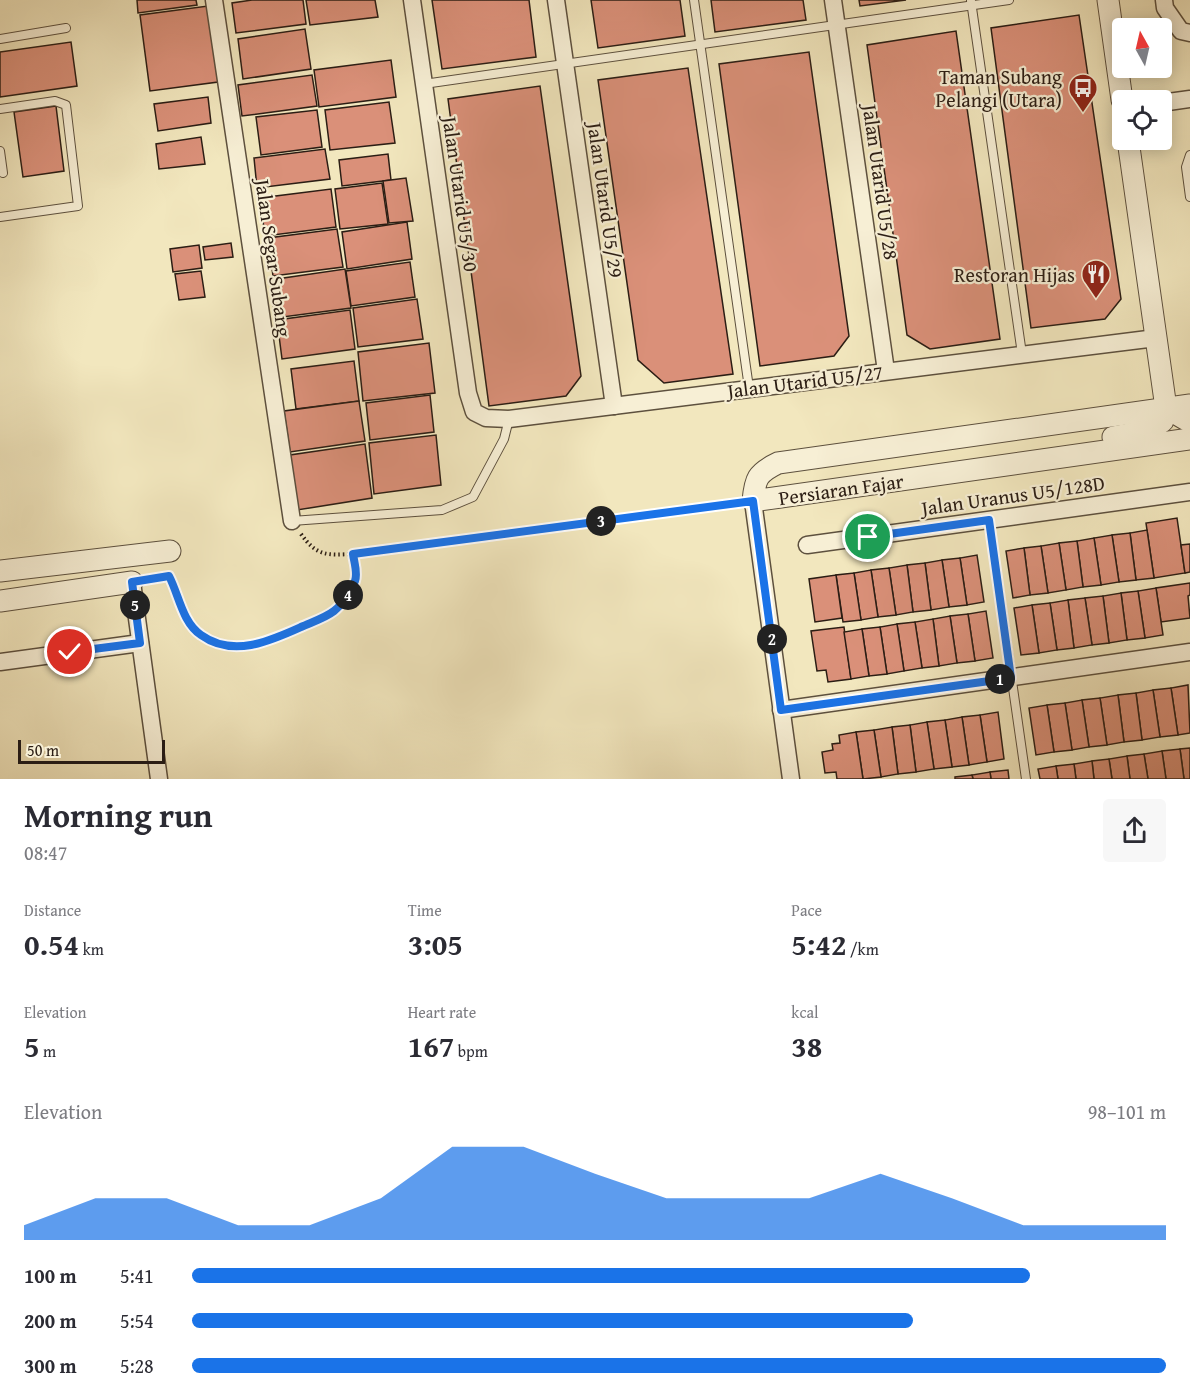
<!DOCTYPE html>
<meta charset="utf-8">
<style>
:root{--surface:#fff;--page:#f7f7f7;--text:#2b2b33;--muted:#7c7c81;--accent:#1a73e8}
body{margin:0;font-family:"Gentium Book Plus",serif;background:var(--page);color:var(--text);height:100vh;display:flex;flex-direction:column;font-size:22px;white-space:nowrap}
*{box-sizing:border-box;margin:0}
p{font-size:20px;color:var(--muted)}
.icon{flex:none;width:33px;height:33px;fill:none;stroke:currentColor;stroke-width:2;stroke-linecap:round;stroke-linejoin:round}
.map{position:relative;height:779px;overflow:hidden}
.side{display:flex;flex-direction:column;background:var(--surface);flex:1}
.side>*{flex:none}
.needle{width:39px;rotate:352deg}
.controls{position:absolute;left:1112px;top:18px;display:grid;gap:12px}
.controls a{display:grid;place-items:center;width:60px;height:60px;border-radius:6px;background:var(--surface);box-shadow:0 3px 15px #0003;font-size:30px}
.scale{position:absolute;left:18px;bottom:15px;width:147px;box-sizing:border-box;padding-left:6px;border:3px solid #2b1d14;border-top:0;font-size:16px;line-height:21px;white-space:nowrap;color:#2b1d14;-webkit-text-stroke:4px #f7efd5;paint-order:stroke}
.pin{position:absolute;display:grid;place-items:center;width:51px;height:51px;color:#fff;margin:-26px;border:3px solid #fff;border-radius:50%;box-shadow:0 2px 6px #0007}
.km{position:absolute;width:30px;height:30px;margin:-15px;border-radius:50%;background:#222;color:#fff;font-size:16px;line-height:30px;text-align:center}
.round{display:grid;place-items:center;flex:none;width:63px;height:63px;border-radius:6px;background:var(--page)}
.overview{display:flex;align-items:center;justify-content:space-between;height:102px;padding:0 24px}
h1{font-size:33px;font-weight:800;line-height:45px}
.stats{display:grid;grid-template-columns:repeat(3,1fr);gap:9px;height:102px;padding:6px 24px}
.stats div{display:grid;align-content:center}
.stats b{font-size:30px;font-weight:800}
.stats small{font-size:16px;font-weight:400}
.stats p{font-size:16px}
.chart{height:168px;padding:12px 24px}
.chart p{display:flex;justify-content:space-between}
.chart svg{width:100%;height:108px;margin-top:6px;fill:var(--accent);opacity:.7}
ul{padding:0 24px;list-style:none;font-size:20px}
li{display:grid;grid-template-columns:96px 72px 1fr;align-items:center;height:45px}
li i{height:15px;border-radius:8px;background:var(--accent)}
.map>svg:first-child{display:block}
.building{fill:#da9079;stroke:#2b1d14;stroke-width:1.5}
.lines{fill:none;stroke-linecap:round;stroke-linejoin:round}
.service-casing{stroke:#5d503e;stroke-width:10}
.minor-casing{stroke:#5d503e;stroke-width:19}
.tertiary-casing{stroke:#5d503e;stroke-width:23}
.path{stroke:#2b1d14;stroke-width:4;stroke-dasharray:1.5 3;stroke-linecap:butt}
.service{stroke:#f7efd5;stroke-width:8}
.minor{stroke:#f7efd5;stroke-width:16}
.tertiary{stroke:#f7efd5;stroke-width:21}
.route-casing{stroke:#fff;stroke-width:12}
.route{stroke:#1a73e8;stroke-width:8}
.labels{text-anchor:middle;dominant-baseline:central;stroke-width:4.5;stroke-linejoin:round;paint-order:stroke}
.poi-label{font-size:20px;fill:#2b1d14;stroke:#f7efd5;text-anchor:end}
.street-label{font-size:20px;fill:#2b1d14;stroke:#f7efd5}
</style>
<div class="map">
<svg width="1190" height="779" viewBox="0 0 1190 779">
<rect width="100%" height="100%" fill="#f2e7be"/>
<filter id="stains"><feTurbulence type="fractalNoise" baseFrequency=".00333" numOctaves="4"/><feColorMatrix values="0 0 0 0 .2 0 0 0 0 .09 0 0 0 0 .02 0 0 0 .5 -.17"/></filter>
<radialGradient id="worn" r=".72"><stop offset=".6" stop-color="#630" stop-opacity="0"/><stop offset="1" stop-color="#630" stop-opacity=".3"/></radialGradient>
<g class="building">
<path d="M 137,0 L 196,0 L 197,5 L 138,13 Z"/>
<path d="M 252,0 L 303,0 L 306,24 L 236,33 L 232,3 Z"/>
<path d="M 306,0 L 375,0 L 378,17 L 310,25 Z"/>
<path d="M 432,0 L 529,0 L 536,57 L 442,69 Z"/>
<path d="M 591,0 L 680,0 L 685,36 L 598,48 Z"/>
<path d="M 711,0 L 803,0 L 806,20 L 715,32 Z"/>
<path d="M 859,0 L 906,0 L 860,6 Z"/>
<path d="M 208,6 L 218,82 L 150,91 L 140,15 Z"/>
<path d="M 1079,15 L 1121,299 L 1105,319 L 1031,328 L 991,28 Z"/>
<path d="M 305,29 L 311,69 L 243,79 L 238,39 Z"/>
<path d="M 956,31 L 1000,339 L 930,349 L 907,335 L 867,45 Z"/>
<path d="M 71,42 L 77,86 L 0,97 L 0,52 Z"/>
<path d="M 809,52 L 849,336 L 834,356 L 760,366 L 719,64 Z"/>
<path d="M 391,60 L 396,97 L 319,107 L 314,70 Z"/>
<path d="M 688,68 L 733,374 L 664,383 L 638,360 L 598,80 Z"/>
<path d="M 312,75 L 317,106 L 242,116 L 238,85 Z"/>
<path d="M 540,86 L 581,376 L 566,396 L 489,406 L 448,99 Z"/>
<path d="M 208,97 L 211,123 L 158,131 L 154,104 Z"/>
<path d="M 389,102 L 395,143 L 330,150 L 325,110 Z"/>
<path d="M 56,106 L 64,171 L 23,177 L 14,112 Z"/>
<path d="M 317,110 L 322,147 L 261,155 L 256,117 Z"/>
<path d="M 201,137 L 205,164 L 159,169 L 156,144 Z"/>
<path d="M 325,149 L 330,179 L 257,188 L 254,158 Z"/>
<path d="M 388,154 L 391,180 L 342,186 L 339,160 Z"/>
<path d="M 406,178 L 413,221 L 389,223 L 383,181 Z"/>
<path d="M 382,183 L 388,224 L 340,229 L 335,189 Z"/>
<path d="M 331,189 L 336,227 L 265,236 L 260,198 Z"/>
<path d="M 407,222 L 412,259 L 347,269 L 342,232 Z"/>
<path d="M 337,229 L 343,267 L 273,276 L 268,238 Z"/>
<path d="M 231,243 L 233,257 L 205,260 L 203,247 Z"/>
<path d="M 199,245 L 202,268 L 173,272 L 170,249 Z"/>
<path d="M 410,262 L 415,297 L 351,306 L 346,271 Z"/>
<path d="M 345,269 L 351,308 L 275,318 L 270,280 Z"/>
<path d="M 201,271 L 205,297 L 179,300 L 175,274 Z"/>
<path d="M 417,299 L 423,339 L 358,347 L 353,308 Z"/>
<path d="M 350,310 L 355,349 L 282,359 L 277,320 Z"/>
<path d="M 429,343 L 435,393 L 363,401 L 358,352 Z"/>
<path d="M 354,361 L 359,401 L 296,409 L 291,369 Z"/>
<path d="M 430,395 L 434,432 L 370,440 L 366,403 Z"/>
<path d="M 359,401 L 365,441 L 290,452 L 284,411 Z"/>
<path d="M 436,435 L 441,485 L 374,494 L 369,443 Z"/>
<path d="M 365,444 L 372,498 L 297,510 L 290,455 Z"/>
<path d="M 1177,518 L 1185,573 L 1154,578 L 1146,523 Z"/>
<path d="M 1147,530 L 1154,578 L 1136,580 L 1130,533 Z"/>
<path d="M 1130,533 L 1136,580 L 1119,582 L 1112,535 Z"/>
<path d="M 1112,535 L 1119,582 L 1101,585 L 1094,538 Z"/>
<path d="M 1094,538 L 1101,585 L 1083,587 L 1077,541 Z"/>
<path d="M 1077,541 L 1083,587 L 1066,590 L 1059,543 Z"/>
<path d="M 1059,543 L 1066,590 L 1048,593 L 1041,546 Z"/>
<path d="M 1190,544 L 1190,572 L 1185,573 L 1181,545 Z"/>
<path d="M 1041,546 L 1048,593 L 1030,595 L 1024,548 Z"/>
<path d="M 1024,548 L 1030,595 L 1013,598 L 1006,551 Z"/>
<path d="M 977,555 L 984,602 L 967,605 L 960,558 Z"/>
<path d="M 960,558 L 967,605 L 949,607 L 942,560 Z"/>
<path d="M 942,560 L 949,607 L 931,610 L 925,563 Z"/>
<path d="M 925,563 L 931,610 L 913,612 L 907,565 Z"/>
<path d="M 907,565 L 913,612 L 896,615 L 889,568 Z"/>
<path d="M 889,568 L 896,615 L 878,617 L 871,570 Z"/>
<path d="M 871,570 L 878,617 L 861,620 L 854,573 Z"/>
<path d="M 854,573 L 861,620 L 843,622 L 836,575 Z"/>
<path d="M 836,575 L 842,618 L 815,622 L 809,579 Z"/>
<path d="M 1190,583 L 1190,595 L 1188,596 L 1190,618 L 1161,622 L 1156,588 Z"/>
<path d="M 1156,588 L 1163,635 L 1145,638 L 1138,591 Z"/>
<path d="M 1138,591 L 1145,638 L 1127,640 L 1121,593 Z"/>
<path d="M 1121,593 L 1127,640 L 1109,643 L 1103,596 Z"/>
<path d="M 1103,596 L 1109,643 L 1092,645 L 1085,598 Z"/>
<path d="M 1085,598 L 1092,645 L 1074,648 L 1068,600 Z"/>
<path d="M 1068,600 L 1074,648 L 1057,650 L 1050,603 Z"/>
<path d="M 1050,603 L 1057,650 L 1039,653 L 1032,605 Z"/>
<path d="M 1032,605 L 1039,653 L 1021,655 L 1014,608 Z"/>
<path d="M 986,611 L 993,658 L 975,661 L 968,614 Z"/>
<path d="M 968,614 L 975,661 L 957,663 L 950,616 Z"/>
<path d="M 950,616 L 957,663 L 939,666 L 933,619 Z"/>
<path d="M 933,619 L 939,666 L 922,668 L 915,622 Z"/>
<path d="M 915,622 L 922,668 L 904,671 L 897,624 Z"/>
<path d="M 897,624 L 904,671 L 887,674 L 880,627 Z"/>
<path d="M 844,627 L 851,679 L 828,682 L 826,670 L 817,671 L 811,631 Z"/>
<path d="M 880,627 L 887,674 L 869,676 L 862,629 Z"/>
<path d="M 862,629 L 869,676 L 851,679 L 844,632 Z"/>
<path d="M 1188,685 L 1190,733 L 1178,735 L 1171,688 Z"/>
<path d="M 1171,688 L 1178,735 L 1160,737 L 1153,690 Z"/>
<path d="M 1153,690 L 1160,737 L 1142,740 L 1136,693 Z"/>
<path d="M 1136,693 L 1142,740 L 1124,742 L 1118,695 Z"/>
<path d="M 1118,695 L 1124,742 L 1107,745 L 1100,698 Z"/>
<path d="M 1100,698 L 1107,745 L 1089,747 L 1082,700 Z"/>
<path d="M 1082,700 L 1089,747 L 1072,750 L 1065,703 Z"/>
<path d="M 1065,703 L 1072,750 L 1054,752 L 1047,705 Z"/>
<path d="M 1047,705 L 1054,752 L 1036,755 L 1029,708 Z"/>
<path d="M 998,712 L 1004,759 L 987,762 L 980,715 Z"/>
<path d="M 980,715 L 987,762 L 969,765 L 962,717 Z"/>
<path d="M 962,717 L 969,765 L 952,767 L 945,720 Z"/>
<path d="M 945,720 L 952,767 L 934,769 L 927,722 Z"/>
<path d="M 927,722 L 934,769 L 916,772 L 910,725 Z"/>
<path d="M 910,725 L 916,772 L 898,774 L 892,727 Z"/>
<path d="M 892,727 L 898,774 L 881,777 L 874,730 Z"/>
<path d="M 874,730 L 881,777 L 863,779 L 856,732 Z"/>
<path d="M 856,732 L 863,779 L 837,779 L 836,772 L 825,773 L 822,752 L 833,750 L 832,744 L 840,743 L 839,735 Z"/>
<path d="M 1190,748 L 1190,779 L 1184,779 L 1180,749 Z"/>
<path d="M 1180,749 L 1184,779 L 1166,779 L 1162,751 Z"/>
<path d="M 1162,751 L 1166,779 L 1148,779 L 1144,754 Z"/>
<path d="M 1144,754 L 1148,779 L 1130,779 L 1127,756 Z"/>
<path d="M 1127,756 L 1130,779 L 1112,779 L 1109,759 Z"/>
<path d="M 1109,759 L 1112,779 L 1094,779 L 1092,761 Z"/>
<path d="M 1092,761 L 1094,779 L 1076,779 L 1074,764 Z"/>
<path d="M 1074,764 L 1076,779 L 1058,779 L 1056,766 Z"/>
<path d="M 1056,766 L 1058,779 L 1040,779 L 1038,769 Z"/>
<path d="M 1008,770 L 1009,779 L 991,779 L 990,772 Z"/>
<path d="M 990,772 L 991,779 L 973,779 L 972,775 Z"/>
<path d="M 972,775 L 973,779 L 955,779 L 955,777 Z"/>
</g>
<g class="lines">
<g class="service-casing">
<g id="service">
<path d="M 694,0 L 749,388"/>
<path d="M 971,1 L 1022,354"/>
<path d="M 0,39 L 66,28"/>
<path d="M 424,84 L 1009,0"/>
<path d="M 0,109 L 55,101 L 66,105 L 78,206 L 0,217"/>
<path d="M 0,151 L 3,173"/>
<path d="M 1190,155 L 1186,167 L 1190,197"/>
<path d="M 989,520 L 1026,779"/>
<path d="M 292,521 L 442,510 L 473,497 L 504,439 L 509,419"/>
</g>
</g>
<g class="minor-casing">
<g id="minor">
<path d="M 214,0 L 292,521"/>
<path d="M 412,0 L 468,393 L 474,412 L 486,418 L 509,419 L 1156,338"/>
<path d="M 556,0 L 614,406"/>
<path d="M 833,0 L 886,371"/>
<path d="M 1164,0 L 1165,8 L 1181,31 L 1190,33"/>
<path d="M 1161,103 L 1190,99"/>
<path d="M 753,501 L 791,779"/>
<path d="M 807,545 L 1190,492"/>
<path d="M 132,582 L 159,779"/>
<path d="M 0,662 L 140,643"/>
<path d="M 781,710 L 1190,652"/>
</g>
</g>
<g class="tertiary-casing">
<g id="tertiary">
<path d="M 1108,0 L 1122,100"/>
<path d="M 1190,405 L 778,463 C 757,473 755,479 753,501 L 1190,439"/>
<path d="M 1166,408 L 1190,422"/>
<path d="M 1113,437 L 1150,430 L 1163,421 L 1166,408 L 1128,140"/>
<path d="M 0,571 L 170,551"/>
<path d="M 0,601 L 132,582"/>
</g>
</g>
<g class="path">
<path d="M 301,534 C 317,557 328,555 353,554 L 735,504"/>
<path d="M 151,579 L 169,576 C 178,595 182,622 201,635 C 233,658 270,640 301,627 C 312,622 325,618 334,611 C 343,604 351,591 355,581 C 358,573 354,562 353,554"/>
</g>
<use href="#service" class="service"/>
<use href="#minor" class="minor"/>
<use href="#tertiary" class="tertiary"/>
</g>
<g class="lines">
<g class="route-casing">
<path id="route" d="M 70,652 L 140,643 L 132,582 L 169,576 C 179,595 182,622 201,635 C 233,658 270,641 301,627 C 312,622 325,618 334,611 C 343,604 351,591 355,581 C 358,573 354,562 353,554 L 753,501 L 781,710 L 1011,678 L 989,520 L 868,537"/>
</g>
<use href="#route" class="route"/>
</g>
<defs>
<g id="bus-pin" transform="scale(1.5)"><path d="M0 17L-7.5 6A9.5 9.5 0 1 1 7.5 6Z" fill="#8f2418" stroke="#f7efd5"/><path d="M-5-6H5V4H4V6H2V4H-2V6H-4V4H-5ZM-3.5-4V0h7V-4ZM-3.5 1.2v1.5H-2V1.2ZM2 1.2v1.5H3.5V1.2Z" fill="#fff"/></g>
<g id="restaurant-pin" transform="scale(1.5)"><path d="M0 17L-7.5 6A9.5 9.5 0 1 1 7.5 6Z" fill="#8f2418" stroke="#f7efd5"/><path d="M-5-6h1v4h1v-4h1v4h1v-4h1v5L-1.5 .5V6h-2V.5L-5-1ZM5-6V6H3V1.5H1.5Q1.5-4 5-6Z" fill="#fff"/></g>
</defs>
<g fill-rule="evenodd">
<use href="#bus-pin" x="1083" y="88"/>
<use href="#restaurant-pin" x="1096" y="274"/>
</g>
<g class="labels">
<g class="poi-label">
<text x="1062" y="76">Taman Subang<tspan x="1062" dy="23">Pelangi (Utara)</tspan></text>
<text x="1075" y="274">Restoran Hijas</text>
</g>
<g class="street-label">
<text transform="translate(881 182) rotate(82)">Jalan Utarid U5/28</text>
<text transform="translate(461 194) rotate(82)">Jalan Utarid U5/30</text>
<text transform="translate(606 200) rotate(82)">Jalan Utarid U5/29</text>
<text transform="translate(274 258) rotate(82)">Jalan Segar Subang</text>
<text transform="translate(805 381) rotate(-7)">Jalan Utarid U5/27</text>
<text transform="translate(841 489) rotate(-8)">Persiaran Fajar</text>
<text transform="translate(1013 495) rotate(-8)">Jalan Uranus U5/128D</text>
</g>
</g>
<rect width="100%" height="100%" filter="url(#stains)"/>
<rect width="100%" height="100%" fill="url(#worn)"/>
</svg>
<div class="controls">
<a><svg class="needle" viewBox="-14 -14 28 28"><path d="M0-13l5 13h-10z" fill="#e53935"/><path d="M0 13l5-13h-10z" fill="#7c7c81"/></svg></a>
<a><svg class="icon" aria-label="locate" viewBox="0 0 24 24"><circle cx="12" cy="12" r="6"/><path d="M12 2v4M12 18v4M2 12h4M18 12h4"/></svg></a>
</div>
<div class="scale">50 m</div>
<div class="pin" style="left:868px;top:537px;background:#1e9e55"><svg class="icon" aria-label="arrive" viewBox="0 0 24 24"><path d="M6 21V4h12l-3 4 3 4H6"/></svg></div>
<div class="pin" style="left:70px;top:652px;background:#d93025"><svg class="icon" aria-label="check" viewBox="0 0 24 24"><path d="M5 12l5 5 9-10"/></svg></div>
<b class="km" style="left:1000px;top:679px">1</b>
<b class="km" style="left:772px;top:639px">2</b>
<b class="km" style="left:601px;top:521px">3</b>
<b class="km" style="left:348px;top:595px">4</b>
<b class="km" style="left:135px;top:605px">5</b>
</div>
<section class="side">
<div class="overview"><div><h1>Morning run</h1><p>08:47</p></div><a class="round"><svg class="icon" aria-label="share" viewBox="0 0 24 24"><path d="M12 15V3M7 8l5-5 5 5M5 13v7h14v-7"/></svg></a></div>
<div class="stats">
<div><p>Distance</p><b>0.54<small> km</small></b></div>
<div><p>Time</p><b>3:05</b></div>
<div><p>Pace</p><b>5:42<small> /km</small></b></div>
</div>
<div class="stats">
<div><p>Elevation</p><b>5<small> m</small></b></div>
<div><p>Heart rate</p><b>167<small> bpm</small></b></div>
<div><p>kcal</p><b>38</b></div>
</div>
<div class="chart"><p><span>Elevation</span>98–101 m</p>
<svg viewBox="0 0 160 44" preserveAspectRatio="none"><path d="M0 44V38L10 27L20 27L30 38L40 38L50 27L60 6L70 6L80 17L90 27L100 27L110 27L120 17L130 27L140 38L150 38L160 38V44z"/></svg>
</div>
<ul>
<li><b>100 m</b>5:41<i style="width:86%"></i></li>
<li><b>200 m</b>5:54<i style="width:74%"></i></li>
<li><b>300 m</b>5:28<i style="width:100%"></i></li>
</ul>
</section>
